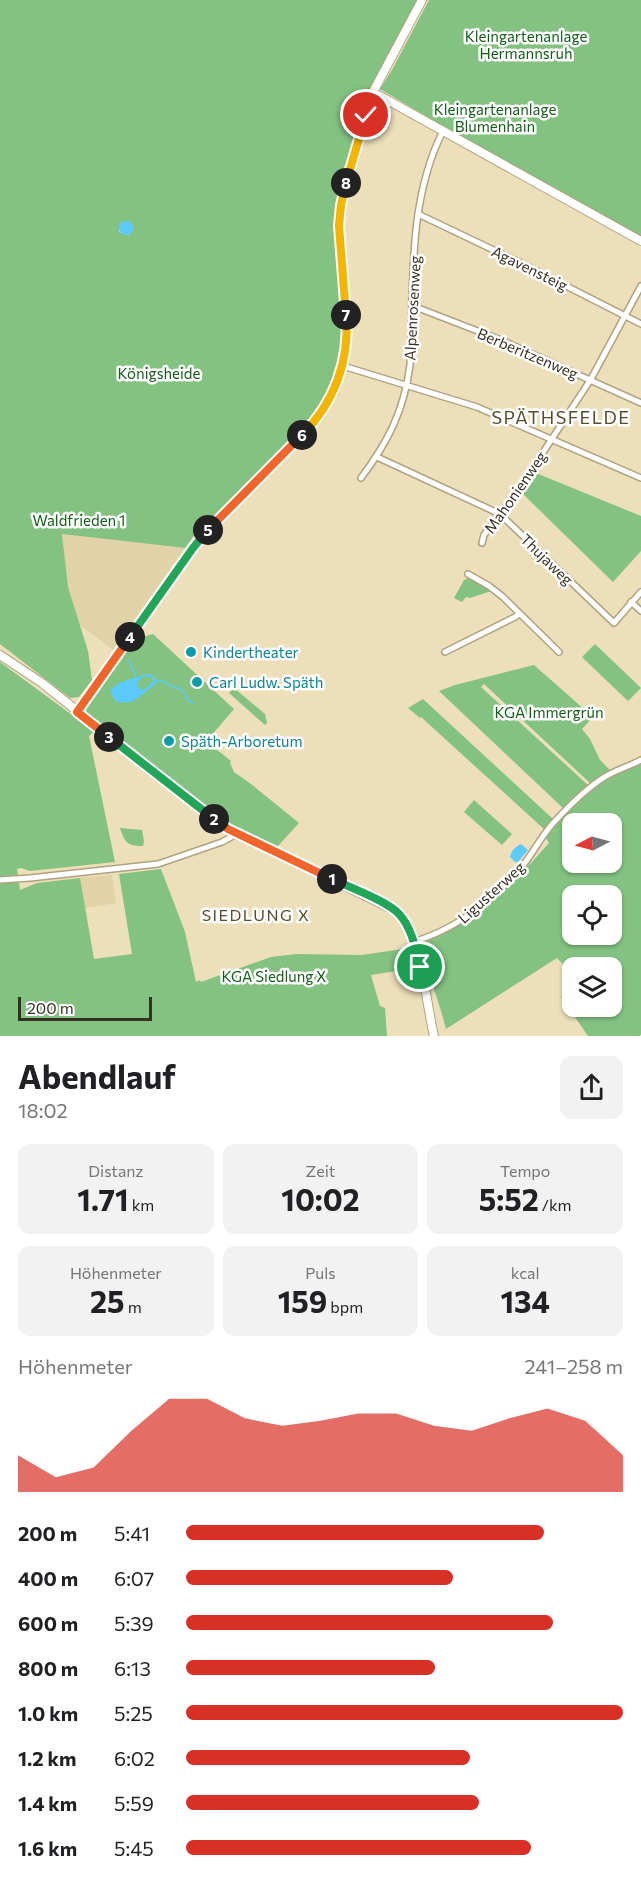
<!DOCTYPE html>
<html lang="de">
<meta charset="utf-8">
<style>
:root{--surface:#fff;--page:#f2f2f2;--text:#202124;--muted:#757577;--accent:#d93025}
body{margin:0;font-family:Commissioner,sans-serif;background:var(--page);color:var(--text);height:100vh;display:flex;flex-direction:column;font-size:22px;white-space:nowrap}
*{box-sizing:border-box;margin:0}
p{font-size:20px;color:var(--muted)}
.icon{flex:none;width:33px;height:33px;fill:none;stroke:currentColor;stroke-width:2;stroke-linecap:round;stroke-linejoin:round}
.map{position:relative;height:1036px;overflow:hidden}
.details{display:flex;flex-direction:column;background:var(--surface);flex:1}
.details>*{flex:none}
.needle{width:39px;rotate:264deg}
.tools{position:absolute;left:562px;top:813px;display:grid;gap:12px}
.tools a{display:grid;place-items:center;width:60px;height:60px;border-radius:12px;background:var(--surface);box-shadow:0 2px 4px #0004;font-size:30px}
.scale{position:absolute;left:18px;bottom:15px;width:134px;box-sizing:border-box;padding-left:6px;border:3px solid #373123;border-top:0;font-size:16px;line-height:21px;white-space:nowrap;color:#373123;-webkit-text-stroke:4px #fff;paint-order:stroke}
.pin{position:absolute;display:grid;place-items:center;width:51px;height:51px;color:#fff;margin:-26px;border:3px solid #fff;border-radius:50%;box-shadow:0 2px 6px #0007}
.km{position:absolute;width:30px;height:30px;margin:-15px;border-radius:50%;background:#222;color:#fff;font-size:16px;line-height:30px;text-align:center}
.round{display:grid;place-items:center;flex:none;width:63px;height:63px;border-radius:12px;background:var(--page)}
.head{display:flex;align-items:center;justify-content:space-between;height:102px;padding:0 18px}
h1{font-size:33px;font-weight:700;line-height:45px}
.figures{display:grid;grid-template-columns:repeat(3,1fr);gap:9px;height:102px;padding:6px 18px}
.figures div{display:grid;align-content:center;border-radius:12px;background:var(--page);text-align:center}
.figures b{font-size:30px;font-weight:700}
.figures small{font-size:16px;font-weight:400}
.figures p{font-size:16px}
.chart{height:168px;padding:12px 18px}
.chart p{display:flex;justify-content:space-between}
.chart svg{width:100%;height:108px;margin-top:6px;fill:var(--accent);opacity:.7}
ul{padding:0 18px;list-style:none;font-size:20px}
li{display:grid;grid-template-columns:96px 72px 1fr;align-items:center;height:45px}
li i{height:15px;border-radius:8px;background:var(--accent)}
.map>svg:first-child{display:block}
.built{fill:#e2d2a7}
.green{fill:#84c282;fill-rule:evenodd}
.water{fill:#5ccafd;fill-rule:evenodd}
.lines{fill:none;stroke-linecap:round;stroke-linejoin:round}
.stream{stroke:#5ccafd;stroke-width:1.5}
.street-casing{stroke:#b0a381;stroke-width:8}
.secondary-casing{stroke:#b0a381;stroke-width:10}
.street{stroke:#fff;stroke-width:5}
.secondary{stroke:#fff;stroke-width:8}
.split-1-casing{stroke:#fff;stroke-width:12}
.split-2-casing{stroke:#fff;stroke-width:12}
.split-3-casing{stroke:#fff;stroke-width:12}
.split-4-casing{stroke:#fff;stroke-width:12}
.split-5-casing{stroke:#fff;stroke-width:12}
.split-6-casing{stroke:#fff;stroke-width:12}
.split-7-casing{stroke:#fff;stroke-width:12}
.split-8-casing{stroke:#fff;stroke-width:12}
.split-9-casing{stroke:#fff;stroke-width:12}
.split-1{stroke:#22a559;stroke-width:8}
.split-2{stroke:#f0652b;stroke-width:8}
.split-3{stroke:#22a559;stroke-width:8}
.split-4{stroke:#f0652b;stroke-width:8}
.split-5{stroke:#22a559;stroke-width:8}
.split-6{stroke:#f0652b;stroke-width:8}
.split-7{stroke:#f5b400;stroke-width:8}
.split-8{stroke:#f5b400;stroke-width:8}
.split-9{stroke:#f5b400;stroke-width:8}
.culture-dot{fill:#0f9aa8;stroke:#fff;stroke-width:2}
.labels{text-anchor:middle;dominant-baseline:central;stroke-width:5;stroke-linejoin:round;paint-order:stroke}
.park-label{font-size:15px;fill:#145d19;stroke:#fff}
.street-label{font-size:15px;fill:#373123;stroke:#fff}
.culture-label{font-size:15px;fill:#0d838f;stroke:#fff;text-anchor:start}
.neighbourhood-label{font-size:16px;letter-spacing:1.5px;fill:#584d2d;stroke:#fff}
.quarter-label{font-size:18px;letter-spacing:1.5px;fill:#584d2d;stroke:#fff}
</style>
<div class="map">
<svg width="641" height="1036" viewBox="0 0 641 1036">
<rect width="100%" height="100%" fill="#ecdfba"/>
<g class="built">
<path d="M 62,534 L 185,548 L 113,650 L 80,625 L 68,587 Z"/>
<path d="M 112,875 L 116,903 L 85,908 L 80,878 Z"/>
</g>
<g class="green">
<path d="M 0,0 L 419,0 L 371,91 L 340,195 L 345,330 L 342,361 L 334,385 L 316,416 L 212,523 L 203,523 L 185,548 L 62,534 L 68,587 L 88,651 L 92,680 L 79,697 L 70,698 L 0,644 ZM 122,222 L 129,222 L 133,229 L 130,234 L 127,235 L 119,232 Z"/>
<path d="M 429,0 L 641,0 L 641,236 L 511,166 L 380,89 L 392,70 Z"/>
<path d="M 536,473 L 641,516 L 641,551 L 613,582 L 522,493 Z"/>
<path d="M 470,577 L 491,591 L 470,598 L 466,597 L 462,602 L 454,598 L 464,580 Z"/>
<path d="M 153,634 L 234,709 L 211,736 L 220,744 L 216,749 L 231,761 L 230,763 L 234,772 L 251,784 L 299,823 L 277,847 L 226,822 L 87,714 L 86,708 L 138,635 L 146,636 Z"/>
<path d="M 595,644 L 641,688 L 628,701 L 582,657 Z"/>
<path d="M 0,662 L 94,731 L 89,736 L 115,862 L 30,871 L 21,868 L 17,869 L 20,890 L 37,883 L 80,878 L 94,959 L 132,954 L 119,874 L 161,869 L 185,932 L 196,982 L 200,980 L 201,982 L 271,957 L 296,954 L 362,955 L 409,948 L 415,968 L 371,975 L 380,1006 L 385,1008 L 387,1036 L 0,1036 Z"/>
<path d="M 534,665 L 593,717 L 582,729 L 590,739 L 600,760 L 612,772 L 591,784 L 484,684 L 481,687 L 589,786 L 564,809 L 439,691 L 455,685 Z"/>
<path d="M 234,688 L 265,714 L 267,723 L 265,725 L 229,693 Z"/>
<path d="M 423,699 L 553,819 L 545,830 L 421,717 L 420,718 L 408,708 Z"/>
<path d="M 641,763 L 641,1034 L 640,1036 L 588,1036 L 561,997 L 573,978 L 573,1006 L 612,1006 L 612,968 L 573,968 L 573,975 L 557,958 L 446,1029 C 439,1001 429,976 421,949 L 427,941 L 446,932 L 473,916 L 531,863 L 549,843 L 546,838 C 559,819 583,794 603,782 C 615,774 628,769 641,763 ZM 573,824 L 612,824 L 612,862 L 573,862 ZM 573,896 L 612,896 L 612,934 L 573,934 Z"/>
<path d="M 474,800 L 512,834 L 502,845 L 464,812 Z"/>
<path d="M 120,828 L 142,830 L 144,841 L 143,846 C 127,846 125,843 120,828 Z"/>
</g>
<g class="water">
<circle cx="126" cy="228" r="7"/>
<path d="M 146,674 L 152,675 L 156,679 L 156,683 L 153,686 C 140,695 133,707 115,701 L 110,690 L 119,683 ZM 146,676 L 153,678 L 153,681 L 145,689 L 139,689 L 137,683 L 142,677 Z"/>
<path d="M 521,844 L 528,850 L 518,862 L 515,862 L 510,857 C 511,851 516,846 521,844 Z"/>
</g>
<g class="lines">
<g class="stream">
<path d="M 129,660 L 136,677"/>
<path d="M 157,681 C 167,678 172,691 180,688 L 185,694 L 189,701 L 193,703"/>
</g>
<g class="street-casing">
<g id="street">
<path d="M 418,214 L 525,265 L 641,324"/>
<path d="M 413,306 L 501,340 L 641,403"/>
<path d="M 343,366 L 477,407 L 641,478"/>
<path d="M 377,457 L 500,514 L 614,623 L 641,592"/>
<path d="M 361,478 C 388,442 404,411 410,365 C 414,287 407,202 443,131"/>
<path d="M 482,543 L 484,535 L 523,483 L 591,379 L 641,286"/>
<path d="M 468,574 L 489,586 L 503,597 L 559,652"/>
<path d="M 631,602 L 641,611"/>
<path d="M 445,652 L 515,617 L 519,614"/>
<path d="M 0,880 L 30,878 L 158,864 L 222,842 L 233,836 L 236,833"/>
<path d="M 413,942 C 457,929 494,900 524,864 C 535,850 543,833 556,820 C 569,806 584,791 600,780 C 612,771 628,767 641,760"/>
</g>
</g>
<g class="secondary-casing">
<g id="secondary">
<path d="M 373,92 L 641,241"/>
<path d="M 0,655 L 42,683 L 224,827 L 396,911 C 421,934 426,1003 434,1036"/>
<path d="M 77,712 L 200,539 L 313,423 L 334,392 L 343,366 L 347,338 L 339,226 L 341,205 L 373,92 L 422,0"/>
</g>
</g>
<use href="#street" class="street"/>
<use href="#secondary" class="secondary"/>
</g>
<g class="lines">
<g class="split-1-casing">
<path id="split-1" d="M 332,879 C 349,887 387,901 399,914 C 412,928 416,950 420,967"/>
</g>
<g class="split-2-casing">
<path id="split-2" d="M 214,819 L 228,829 L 332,879"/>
</g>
<g class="split-3-casing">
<path id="split-3" d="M 109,737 L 214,819"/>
</g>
<g class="split-4-casing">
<path id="split-4" d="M 109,737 L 77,712 L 130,637"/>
</g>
<g class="split-5-casing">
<path id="split-5" d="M 130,637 L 193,548 L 208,530"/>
</g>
<g class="split-6-casing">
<path id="split-6" d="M 208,530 L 302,435"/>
</g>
<g class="split-7-casing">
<path id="split-7" d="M 302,435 C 334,403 350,361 346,315"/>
</g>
<g class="split-8-casing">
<path id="split-8" d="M 346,183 L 341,205 L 339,226 L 346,315"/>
</g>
<g class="split-9-casing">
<path id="split-9" d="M 346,183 L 366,115"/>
</g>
<use href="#split-1" class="split-1"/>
<use href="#split-2" class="split-2"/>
<use href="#split-3" class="split-3"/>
<use href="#split-4" class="split-4"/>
<use href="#split-5" class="split-5"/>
<use href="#split-6" class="split-6"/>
<use href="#split-7" class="split-7"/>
<use href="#split-8" class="split-8"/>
<use href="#split-9" class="split-9"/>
</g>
<g class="culture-dot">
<circle cx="191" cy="652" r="6"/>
<circle cx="197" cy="682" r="6"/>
<circle cx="169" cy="741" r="6"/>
</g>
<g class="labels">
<g class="park-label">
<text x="526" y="36">Kleingartenanlage<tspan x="526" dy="17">Hermannsruh</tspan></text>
<text x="495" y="109">Kleingartenanlage<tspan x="495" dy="17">Blumenhain</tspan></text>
<text x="159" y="373">Königsheide</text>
<text x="79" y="520">Waldfrieden 1</text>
<text x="549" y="712">KGA Immergrün</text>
<text x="274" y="976">KGA Siedlung X</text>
</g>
<g class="street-label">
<text transform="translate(530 268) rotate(26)">Agavensteig</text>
<text transform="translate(412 308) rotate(-87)">Alpenrosenweg</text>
<text transform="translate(528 353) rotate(23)">Berberitzenweg</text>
<text transform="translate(515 492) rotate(-55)">Mahonienweg</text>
<text transform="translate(547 559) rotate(44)">Thujaweg</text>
<text transform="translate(491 892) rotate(-42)">Ligusterweg</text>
</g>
<g class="culture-label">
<text x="203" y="652">Kindertheater</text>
<text x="209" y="682">Carl Ludw. Späth</text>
<text x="181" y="741">Späth-Arboretum</text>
</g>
<g class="neighbourhood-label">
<text x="256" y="914">SIEDLUNG X</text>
</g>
<g class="quarter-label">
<text x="561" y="417">SPÄTHSFELDE</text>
</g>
</g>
</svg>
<div class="tools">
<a><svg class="needle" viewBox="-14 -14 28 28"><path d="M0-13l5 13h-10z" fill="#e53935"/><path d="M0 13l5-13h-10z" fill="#757577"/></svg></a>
<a><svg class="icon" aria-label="locate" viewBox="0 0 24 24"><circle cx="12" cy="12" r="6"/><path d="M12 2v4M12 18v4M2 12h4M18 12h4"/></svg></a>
<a><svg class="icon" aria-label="layers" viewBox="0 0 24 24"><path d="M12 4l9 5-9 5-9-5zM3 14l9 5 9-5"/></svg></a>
</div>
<div class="scale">200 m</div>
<div class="pin" style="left:420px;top:967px;background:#1e9e55"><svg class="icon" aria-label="arrive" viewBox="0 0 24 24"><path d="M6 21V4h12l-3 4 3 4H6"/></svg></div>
<div class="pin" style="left:366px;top:115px;background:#d93025"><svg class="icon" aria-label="check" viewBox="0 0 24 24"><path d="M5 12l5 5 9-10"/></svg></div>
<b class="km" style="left:332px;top:879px">1</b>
<b class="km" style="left:214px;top:819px">2</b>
<b class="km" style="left:109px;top:737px">3</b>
<b class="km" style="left:130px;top:637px">4</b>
<b class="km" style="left:208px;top:530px">5</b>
<b class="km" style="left:302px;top:435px">6</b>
<b class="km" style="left:346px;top:315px">7</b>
<b class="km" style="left:346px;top:183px">8</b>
</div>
<section class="details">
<div class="head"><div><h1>Abendlauf</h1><p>18:02</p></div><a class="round"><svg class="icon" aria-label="share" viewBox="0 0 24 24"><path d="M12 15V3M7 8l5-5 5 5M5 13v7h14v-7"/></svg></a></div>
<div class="figures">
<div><p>Distanz</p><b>1.71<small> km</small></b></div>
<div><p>Zeit</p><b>10:02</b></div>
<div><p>Tempo</p><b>5:52<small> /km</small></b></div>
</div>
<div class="figures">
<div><p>Höhenmeter</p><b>25<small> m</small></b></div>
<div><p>Puls</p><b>159<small> bpm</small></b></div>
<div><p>kcal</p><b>134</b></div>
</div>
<div class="chart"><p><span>Höhenmeter</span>241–258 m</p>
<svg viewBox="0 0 160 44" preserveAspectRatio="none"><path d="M0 44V29L10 38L20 34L30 19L40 6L50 6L60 14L70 17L80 15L90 12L100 12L110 17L120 19L130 14L140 10L150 15L160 29V44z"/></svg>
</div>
<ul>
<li><b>200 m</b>5:41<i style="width:82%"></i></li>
<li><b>400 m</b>6:07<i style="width:61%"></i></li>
<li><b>600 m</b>5:39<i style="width:84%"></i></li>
<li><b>800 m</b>6:13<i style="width:57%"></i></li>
<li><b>1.0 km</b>5:25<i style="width:100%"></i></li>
<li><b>1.2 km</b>6:02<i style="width:65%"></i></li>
<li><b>1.4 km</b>5:59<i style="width:67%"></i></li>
<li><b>1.6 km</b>5:45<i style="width:79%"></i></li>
</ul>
</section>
